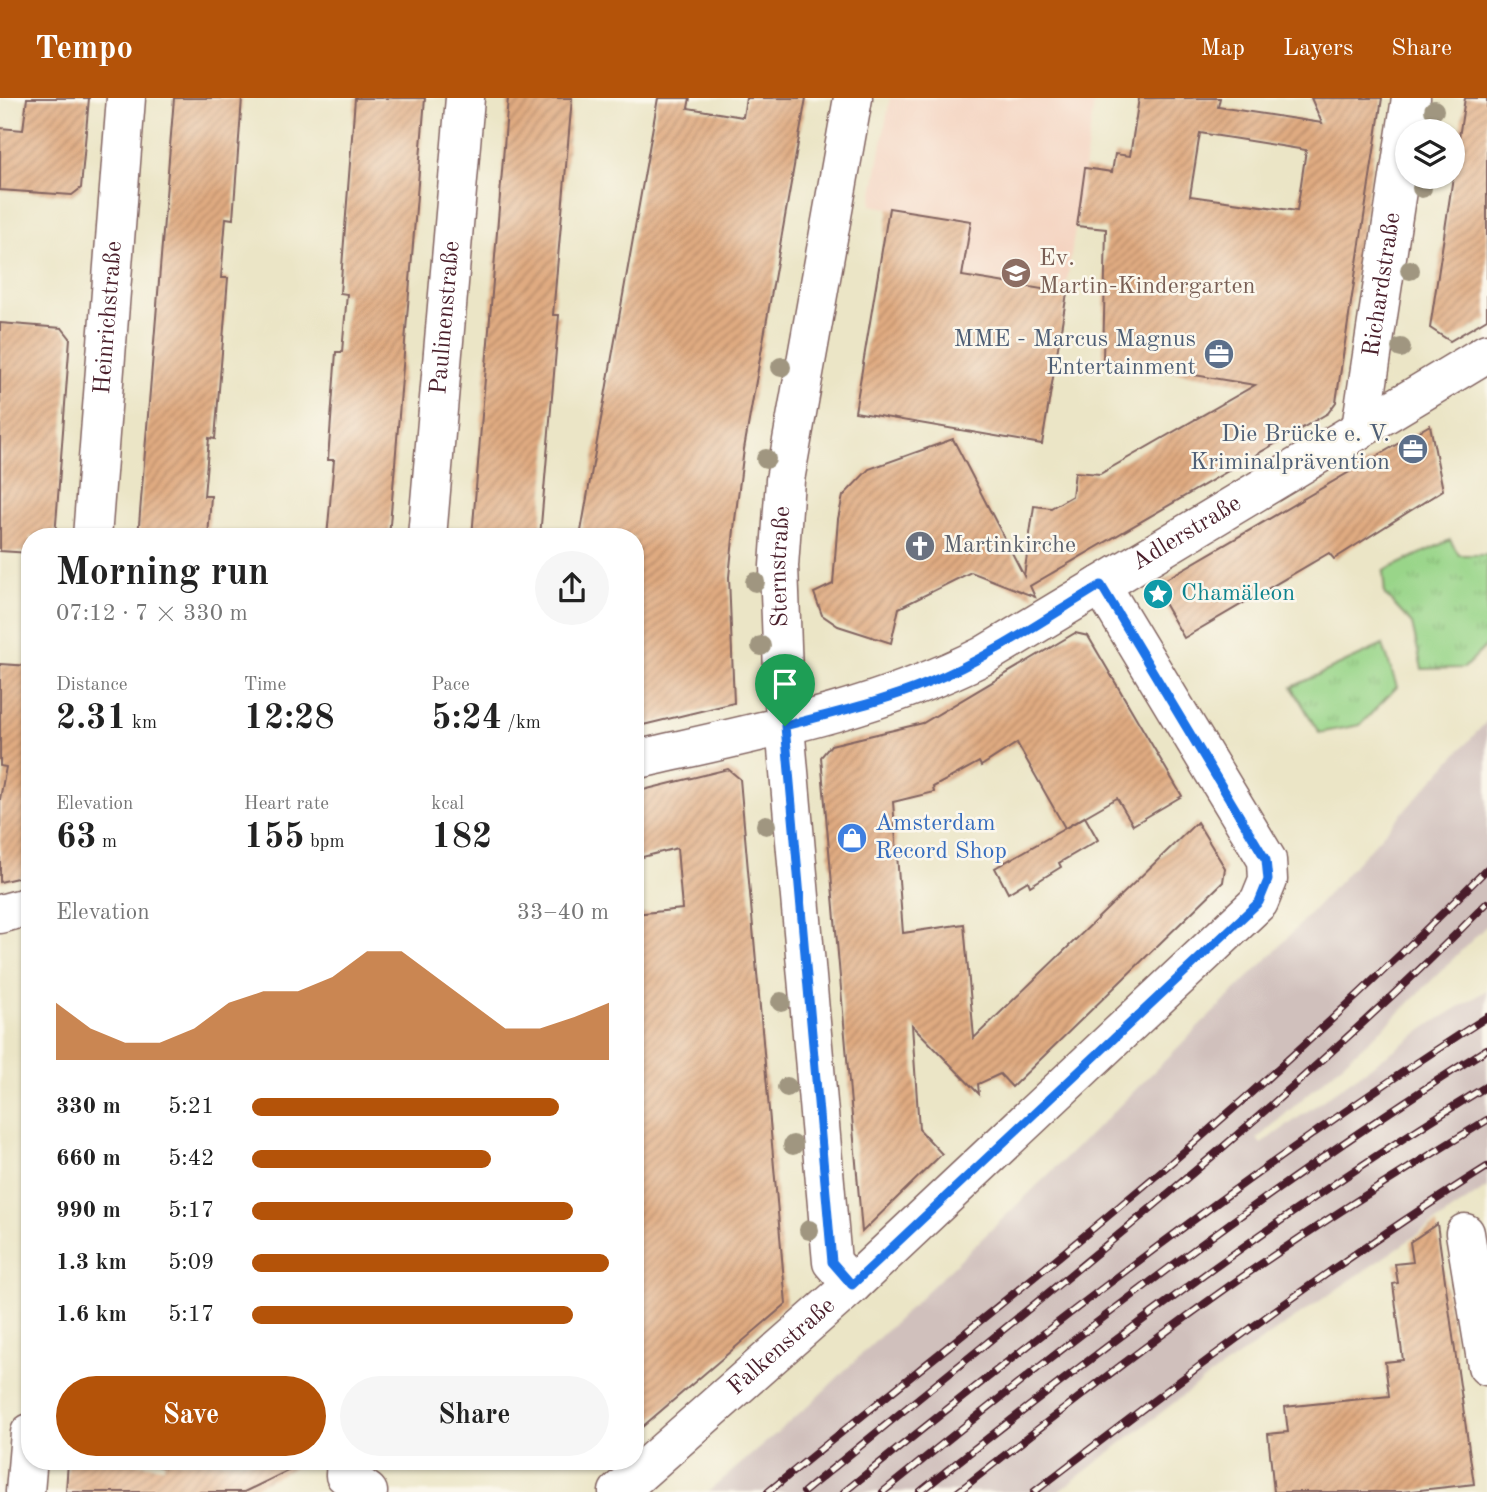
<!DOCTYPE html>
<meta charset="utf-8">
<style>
:root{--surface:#fff;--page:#f6f6f6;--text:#222;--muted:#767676;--accent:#b45309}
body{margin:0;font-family:"Old Standard TT",serif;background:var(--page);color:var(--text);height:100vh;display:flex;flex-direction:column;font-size:26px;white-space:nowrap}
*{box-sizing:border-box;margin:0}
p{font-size:23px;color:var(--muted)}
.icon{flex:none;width:38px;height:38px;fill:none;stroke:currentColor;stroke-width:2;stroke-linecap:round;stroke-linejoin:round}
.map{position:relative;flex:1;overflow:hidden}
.panel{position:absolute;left:21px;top:430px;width:623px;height:942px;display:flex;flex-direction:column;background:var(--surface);border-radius:28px;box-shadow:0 2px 5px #0004}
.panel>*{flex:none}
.controls{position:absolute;left:1395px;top:21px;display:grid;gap:14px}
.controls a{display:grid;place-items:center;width:70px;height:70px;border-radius:50%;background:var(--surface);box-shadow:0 2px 5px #0004;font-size:35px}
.pin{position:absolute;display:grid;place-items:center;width:60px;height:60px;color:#fff;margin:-72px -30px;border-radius:50% 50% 50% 0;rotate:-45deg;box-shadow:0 0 7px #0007}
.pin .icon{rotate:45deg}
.round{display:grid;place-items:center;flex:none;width:74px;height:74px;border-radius:37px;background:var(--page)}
.headline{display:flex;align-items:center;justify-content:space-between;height:119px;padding:0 35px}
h1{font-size:38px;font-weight:700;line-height:52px}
.figures{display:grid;grid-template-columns:repeat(3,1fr);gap:10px;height:119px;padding:7px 35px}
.figures div{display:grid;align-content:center}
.figures b{font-size:35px;font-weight:700}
.figures small{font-size:19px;font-weight:400}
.figures p{font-size:19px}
.chart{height:196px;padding:14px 35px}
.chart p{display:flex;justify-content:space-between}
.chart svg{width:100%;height:126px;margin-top:7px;fill:var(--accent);opacity:.7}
.cta{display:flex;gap:14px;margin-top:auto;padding:14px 35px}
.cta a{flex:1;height:80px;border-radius:42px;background:var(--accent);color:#fff;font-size:28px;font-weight:700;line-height:80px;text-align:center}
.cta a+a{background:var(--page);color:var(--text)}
ul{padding:0 35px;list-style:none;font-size:23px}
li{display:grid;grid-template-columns:112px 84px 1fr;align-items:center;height:52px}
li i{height:18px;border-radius:9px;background:var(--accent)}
header{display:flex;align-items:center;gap:42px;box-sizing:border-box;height:98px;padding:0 35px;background:var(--accent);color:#fff}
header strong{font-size:33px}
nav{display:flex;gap:38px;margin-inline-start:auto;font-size:24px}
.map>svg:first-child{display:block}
.built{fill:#f4d3c0}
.railway{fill:#d0c0bc}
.grass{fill:url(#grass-tufts);stroke:#727a5a;stroke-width:2}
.building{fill:url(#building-hatch);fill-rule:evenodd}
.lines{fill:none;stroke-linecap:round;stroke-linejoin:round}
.minor-casing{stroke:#826461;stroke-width:41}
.minor{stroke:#fff;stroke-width:38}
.rail-casing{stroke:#4a1f2b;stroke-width:8}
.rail{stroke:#fbf7ec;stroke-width:5;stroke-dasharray:16;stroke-linecap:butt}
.tree{fill:#a09680}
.route-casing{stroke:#fff;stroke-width:14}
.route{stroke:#1a73e8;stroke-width:9}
.labels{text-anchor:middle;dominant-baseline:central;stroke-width:5;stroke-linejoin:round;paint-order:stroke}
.education-label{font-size:24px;fill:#785e54;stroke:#fbf7ec;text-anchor:start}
.street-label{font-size:24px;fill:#4a1f2b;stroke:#fbf7ec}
.service-label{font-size:24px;fill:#4e5e75;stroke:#fbf7ec;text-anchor:end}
.worship-label{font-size:24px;fill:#5b616d;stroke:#fbf7ec;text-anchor:start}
.culture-label{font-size:24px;fill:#0d838f;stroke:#fbf7ec;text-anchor:start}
.shop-label{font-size:24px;fill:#366cbe;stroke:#fbf7ec;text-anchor:start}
</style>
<header>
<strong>Tempo</strong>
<nav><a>Map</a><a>Layers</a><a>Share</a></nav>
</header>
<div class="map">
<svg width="1487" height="1394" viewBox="0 0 1487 1394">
<defs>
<pattern id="grass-tufts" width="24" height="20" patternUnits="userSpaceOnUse" patternTransform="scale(1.75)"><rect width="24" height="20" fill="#99d589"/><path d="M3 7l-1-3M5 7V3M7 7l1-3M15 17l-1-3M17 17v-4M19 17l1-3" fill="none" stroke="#85b676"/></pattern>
<pattern id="building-hatch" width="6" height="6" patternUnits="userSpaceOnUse" patternTransform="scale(1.75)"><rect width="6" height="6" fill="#e0ab81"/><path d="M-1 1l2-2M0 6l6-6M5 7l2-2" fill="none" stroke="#b88b6a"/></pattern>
</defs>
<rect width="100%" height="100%" fill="#fbf7ec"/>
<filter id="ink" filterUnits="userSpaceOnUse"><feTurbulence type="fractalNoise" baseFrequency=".0143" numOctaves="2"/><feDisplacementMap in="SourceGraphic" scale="14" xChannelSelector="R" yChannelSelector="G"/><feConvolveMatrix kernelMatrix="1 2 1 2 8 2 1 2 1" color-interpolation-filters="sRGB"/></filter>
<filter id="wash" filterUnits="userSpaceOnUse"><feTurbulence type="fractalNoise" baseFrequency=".00686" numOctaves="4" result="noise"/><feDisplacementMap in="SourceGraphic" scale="28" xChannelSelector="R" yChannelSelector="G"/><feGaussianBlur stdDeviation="1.57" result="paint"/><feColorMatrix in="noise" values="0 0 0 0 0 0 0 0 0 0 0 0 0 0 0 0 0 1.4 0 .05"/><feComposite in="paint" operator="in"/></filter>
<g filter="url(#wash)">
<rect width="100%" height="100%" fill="#ebe5c6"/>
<path class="built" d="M 890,0 L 1095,0 L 1042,346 L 935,328 L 970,124 L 871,107 Z"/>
<path class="railway" d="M 1487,623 L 1487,827 L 1391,923 L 1257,1041 L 1261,1046 L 1431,926 L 1487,892 L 1487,1089 L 1201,1284 L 1058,1394 L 708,1394 L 808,1308 L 1108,1019 L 1278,850 Z"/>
<g class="grass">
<path d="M 1450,442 L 1459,457 L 1487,457 L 1487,547 L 1464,570 L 1422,571 L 1412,526 L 1385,497 L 1383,473 Z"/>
<path d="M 1383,547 L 1397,589 L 1360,627 L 1319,635 L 1292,589 Z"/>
</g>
<g id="blocks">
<g class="building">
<path d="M 27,0 L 89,0 L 81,90 L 72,97 L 0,92 L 0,30 L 23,32 Z"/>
<path d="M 174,0 L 242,0 L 233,121 L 226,120 L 221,180 L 228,180 L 215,341 L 209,340 L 204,398 L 211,398 L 208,439 L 138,439 Z"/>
<path d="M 355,0 L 425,0 L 389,439 L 327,439 L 334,362 L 328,362 L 336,254 L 342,254 L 347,196 L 340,195 Z"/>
<path d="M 508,0 L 572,0 L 553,217 L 559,217 L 540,439 L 472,439 Z"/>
<path d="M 658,0 L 690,0 L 688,10 L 743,19 L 746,0 L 806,0 L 744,351 L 735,422 L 729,479 L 734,605 L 635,629 L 635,439 L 580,439 Z"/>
<path d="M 1139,0 L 1220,0 L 1218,9 L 1322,25 L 1311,0 L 1382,0 L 1336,304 L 1328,315 L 1030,488 L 1035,499 L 971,474 L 899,510 L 891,545 L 838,528 L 822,517 L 814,495 L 833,486 L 838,421 L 843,398 L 869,371 L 953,341 L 1024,478 L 1034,408 L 1051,410 L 1072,398 L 1075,374 L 1100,376 L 1255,287 L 1103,262 L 1106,131 L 1077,128 L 1085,70 L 1112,74 L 1115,56 L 1130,58 ZM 1200,35 L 1306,52 L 1297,113 L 1190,98 Z"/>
<path d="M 1465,0 L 1487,0 L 1487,221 L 1450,243 L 1430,230 Z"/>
<path d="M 889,110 L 971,123 L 962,178 L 1067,195 L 1042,346 L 855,314 Z"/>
<path d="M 0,225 L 62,230 L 70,240 L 55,439 L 30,439 L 30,455 L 0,453 Z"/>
<path d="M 1430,327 L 1443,392 L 1334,461 L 1329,455 L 1184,540 L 1154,488 Z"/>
<path d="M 1075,535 L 1088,538 L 1182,698 L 1133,727 L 1117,700 L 1065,730 L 1017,645 L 981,668 L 979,664 L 933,689 L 934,694 L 893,704 L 903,835 L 964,826 L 974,940 L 1197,724 L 1225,770 L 1223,784 L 1012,989 L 1000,976 L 978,986 L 979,996 L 912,927 L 919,1031 L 942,1056 L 862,1134 L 821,659 L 831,647 L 923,625 Z"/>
<path d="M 0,566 L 30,568 L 30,770 L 21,779 L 0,784 L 0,701 L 6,669 L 0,668 Z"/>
<path d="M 728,671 L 740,681 L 786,1206 L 635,1335 L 635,816 L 682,811 L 677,750 L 635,761 L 635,694 Z"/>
<path d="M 1085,719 L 1098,742 L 1059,765 L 1061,769 L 1030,788 L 1028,783 L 1008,795 L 995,770 Z"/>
<path d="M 1437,1126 L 1474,1386 L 1402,1394 L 1274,1394 L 1268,1336 L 1288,1334 L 1285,1309 L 1389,1298 L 1385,1264 L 1403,1262 L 1393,1186 L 1398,1185 L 1395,1166 L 1413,1164 L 1410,1144 Z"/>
<path d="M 68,1363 L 123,1363 L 164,1369 L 164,1363 L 308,1363 L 244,1394 L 66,1394 Z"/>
</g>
</g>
</g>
<g filter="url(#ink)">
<use href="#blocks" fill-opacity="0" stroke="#826461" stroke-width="2"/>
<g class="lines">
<g class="minor-casing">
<g id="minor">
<path id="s1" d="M 1361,330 L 1411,0"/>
<path id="s2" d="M 92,439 L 126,0"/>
<path id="s3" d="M 427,439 L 465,0"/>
<path id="s4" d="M 635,662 C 754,635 873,613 983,558 L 1487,255"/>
<path d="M 0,816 L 30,808"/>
<path d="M 1465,1135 L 1487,1268"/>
<path id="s5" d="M 852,1187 L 832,1164 L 785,628 L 779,468 L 785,382 L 853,0"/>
<path d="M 346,1363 L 345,1377 L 368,1394"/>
<path d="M 25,1394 L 30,1335"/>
<path id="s6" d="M 618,1394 L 852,1187 L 1259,804 L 1268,782 L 1267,762 L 1101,487"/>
</g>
</g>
<use href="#minor" class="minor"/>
<g class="rail-casing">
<g id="rail">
<path d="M 768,1394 C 885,1298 1005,1205 1121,1107 C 1248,1001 1370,889 1487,771"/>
<path d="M 804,1394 C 1036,1203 1276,1019 1487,805"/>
<path d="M 844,1394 C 1052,1226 1262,1063 1487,919"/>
<path d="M 883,1394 C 1077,1236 1275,1084 1487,951"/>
<path d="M 920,1394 C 1102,1249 1288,1109 1487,988"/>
<path d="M 958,1394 C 1040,1329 1122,1265 1207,1204 C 1297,1139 1392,1080 1487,1022"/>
<path d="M 1034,1394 C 1182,1280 1329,1168 1487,1069"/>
</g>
</g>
<use href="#rail" class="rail"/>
</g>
<g class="tree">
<circle cx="1434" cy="12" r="10"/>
<circle cx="1422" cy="90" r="10"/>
<circle cx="1410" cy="172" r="10"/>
<circle cx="1401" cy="250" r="10"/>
<circle cx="781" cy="269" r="10"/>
<circle cx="766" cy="361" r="10"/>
<circle cx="755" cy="484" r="10"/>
<circle cx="761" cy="548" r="10"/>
<circle cx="766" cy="727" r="10"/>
<circle cx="781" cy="904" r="10"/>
<circle cx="787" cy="989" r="10"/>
<circle cx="793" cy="1047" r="10"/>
<circle cx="809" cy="1132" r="10"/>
</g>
</g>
<g class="lines" filter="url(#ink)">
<g class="route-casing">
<path id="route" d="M 1101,487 L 1266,762 L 1268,782 L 1259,804 L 852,1187 L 832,1164 L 785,628 C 833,615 882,604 928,585 C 989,560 1045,521 1101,487 Z"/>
</g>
<use href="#route" class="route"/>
</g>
<defs>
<g id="school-disc" transform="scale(1.575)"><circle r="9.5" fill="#8d6e63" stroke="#fbf7ec"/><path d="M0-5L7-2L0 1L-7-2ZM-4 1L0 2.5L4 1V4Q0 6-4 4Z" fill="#fff"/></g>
<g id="office-disc" transform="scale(1.575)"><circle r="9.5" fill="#5c6f8a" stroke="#fbf7ec"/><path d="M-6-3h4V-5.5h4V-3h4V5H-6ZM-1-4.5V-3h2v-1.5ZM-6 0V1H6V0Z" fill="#fff"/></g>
<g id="church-disc" transform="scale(1.575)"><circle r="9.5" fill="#6b7280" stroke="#fbf7ec"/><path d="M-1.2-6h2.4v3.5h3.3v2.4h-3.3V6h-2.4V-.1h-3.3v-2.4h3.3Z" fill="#fff"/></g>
<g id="sight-disc" transform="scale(1.575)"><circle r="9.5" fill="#0f9aa8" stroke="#fbf7ec"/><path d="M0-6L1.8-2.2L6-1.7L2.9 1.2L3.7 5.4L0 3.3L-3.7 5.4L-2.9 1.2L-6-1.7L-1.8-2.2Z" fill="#fff"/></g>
<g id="shop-disc" transform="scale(1.575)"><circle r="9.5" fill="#3f7fe0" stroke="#fbf7ec"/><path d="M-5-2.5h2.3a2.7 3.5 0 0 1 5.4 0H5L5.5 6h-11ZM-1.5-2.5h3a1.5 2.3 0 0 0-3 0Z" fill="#fff"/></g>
</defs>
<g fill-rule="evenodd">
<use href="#school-disc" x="1016" y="175"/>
<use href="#office-disc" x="1219" y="256"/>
<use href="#office-disc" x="1413" y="351"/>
<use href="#church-disc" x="920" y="448"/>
<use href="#sight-disc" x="1158" y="496"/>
<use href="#shop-disc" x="852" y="740"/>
</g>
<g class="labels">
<g class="education-label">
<text x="1039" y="161">Ev.<tspan x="1039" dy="28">Martin-Kindergarten</tspan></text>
</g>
<g class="street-label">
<text stroke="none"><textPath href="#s1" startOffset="145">Richardstraße</textPath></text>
<text stroke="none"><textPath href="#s2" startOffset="220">Heinrichstraße</textPath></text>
<text stroke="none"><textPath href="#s3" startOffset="220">Paulinenstraße</textPath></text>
<text stroke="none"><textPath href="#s4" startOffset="602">Adlerstraße</textPath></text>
<text stroke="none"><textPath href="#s5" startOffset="728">Sternstraße</textPath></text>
<text stroke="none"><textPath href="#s6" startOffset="219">Falkenstraße</textPath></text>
</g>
<g class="service-label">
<text x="1196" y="242">MME - Marcus Magnus<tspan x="1196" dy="28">Entertainment</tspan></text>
<text x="1390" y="337">Die Brücke e. V.<tspan x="1390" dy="28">Kriminalprävention</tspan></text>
</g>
<g class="worship-label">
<text x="943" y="448">Martinkirche</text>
</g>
<g class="culture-label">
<text x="1181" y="496">Chamäleon</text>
</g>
<g class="shop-label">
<text x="875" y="726">Amsterdam<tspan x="875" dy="28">Record Shop</tspan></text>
</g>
</g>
</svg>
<div class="controls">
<a><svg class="icon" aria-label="layers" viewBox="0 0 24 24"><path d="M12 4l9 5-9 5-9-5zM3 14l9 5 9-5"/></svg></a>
</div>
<div class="pin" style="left:785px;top:628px;background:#1e9e55"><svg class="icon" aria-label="arrive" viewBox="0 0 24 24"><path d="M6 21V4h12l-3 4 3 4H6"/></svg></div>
<section class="panel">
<div class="headline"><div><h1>Morning run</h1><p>07:12 · 7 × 330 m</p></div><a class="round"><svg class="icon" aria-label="share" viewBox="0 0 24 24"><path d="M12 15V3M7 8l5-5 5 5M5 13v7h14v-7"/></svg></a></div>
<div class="figures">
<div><p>Distance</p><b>2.31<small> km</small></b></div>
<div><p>Time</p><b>12:28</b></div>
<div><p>Pace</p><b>5:24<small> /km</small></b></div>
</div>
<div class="figures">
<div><p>Elevation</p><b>63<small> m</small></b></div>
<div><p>Heart rate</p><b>155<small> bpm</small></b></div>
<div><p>kcal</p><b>182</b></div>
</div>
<div class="chart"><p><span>Elevation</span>33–40 m</p>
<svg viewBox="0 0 160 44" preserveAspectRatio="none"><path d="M0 44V24L10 33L20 38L30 38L40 33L50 24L60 20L70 20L80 15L90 6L100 6L110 15L120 24L130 33L140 33L150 29L160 24V44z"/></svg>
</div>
<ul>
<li><b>330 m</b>5:21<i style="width:86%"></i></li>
<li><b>660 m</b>5:42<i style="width:67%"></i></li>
<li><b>990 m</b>5:17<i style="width:90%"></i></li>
<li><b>1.3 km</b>5:09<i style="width:100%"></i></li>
<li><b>1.6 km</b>5:17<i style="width:90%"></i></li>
</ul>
<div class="cta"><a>Save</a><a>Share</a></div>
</section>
</div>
